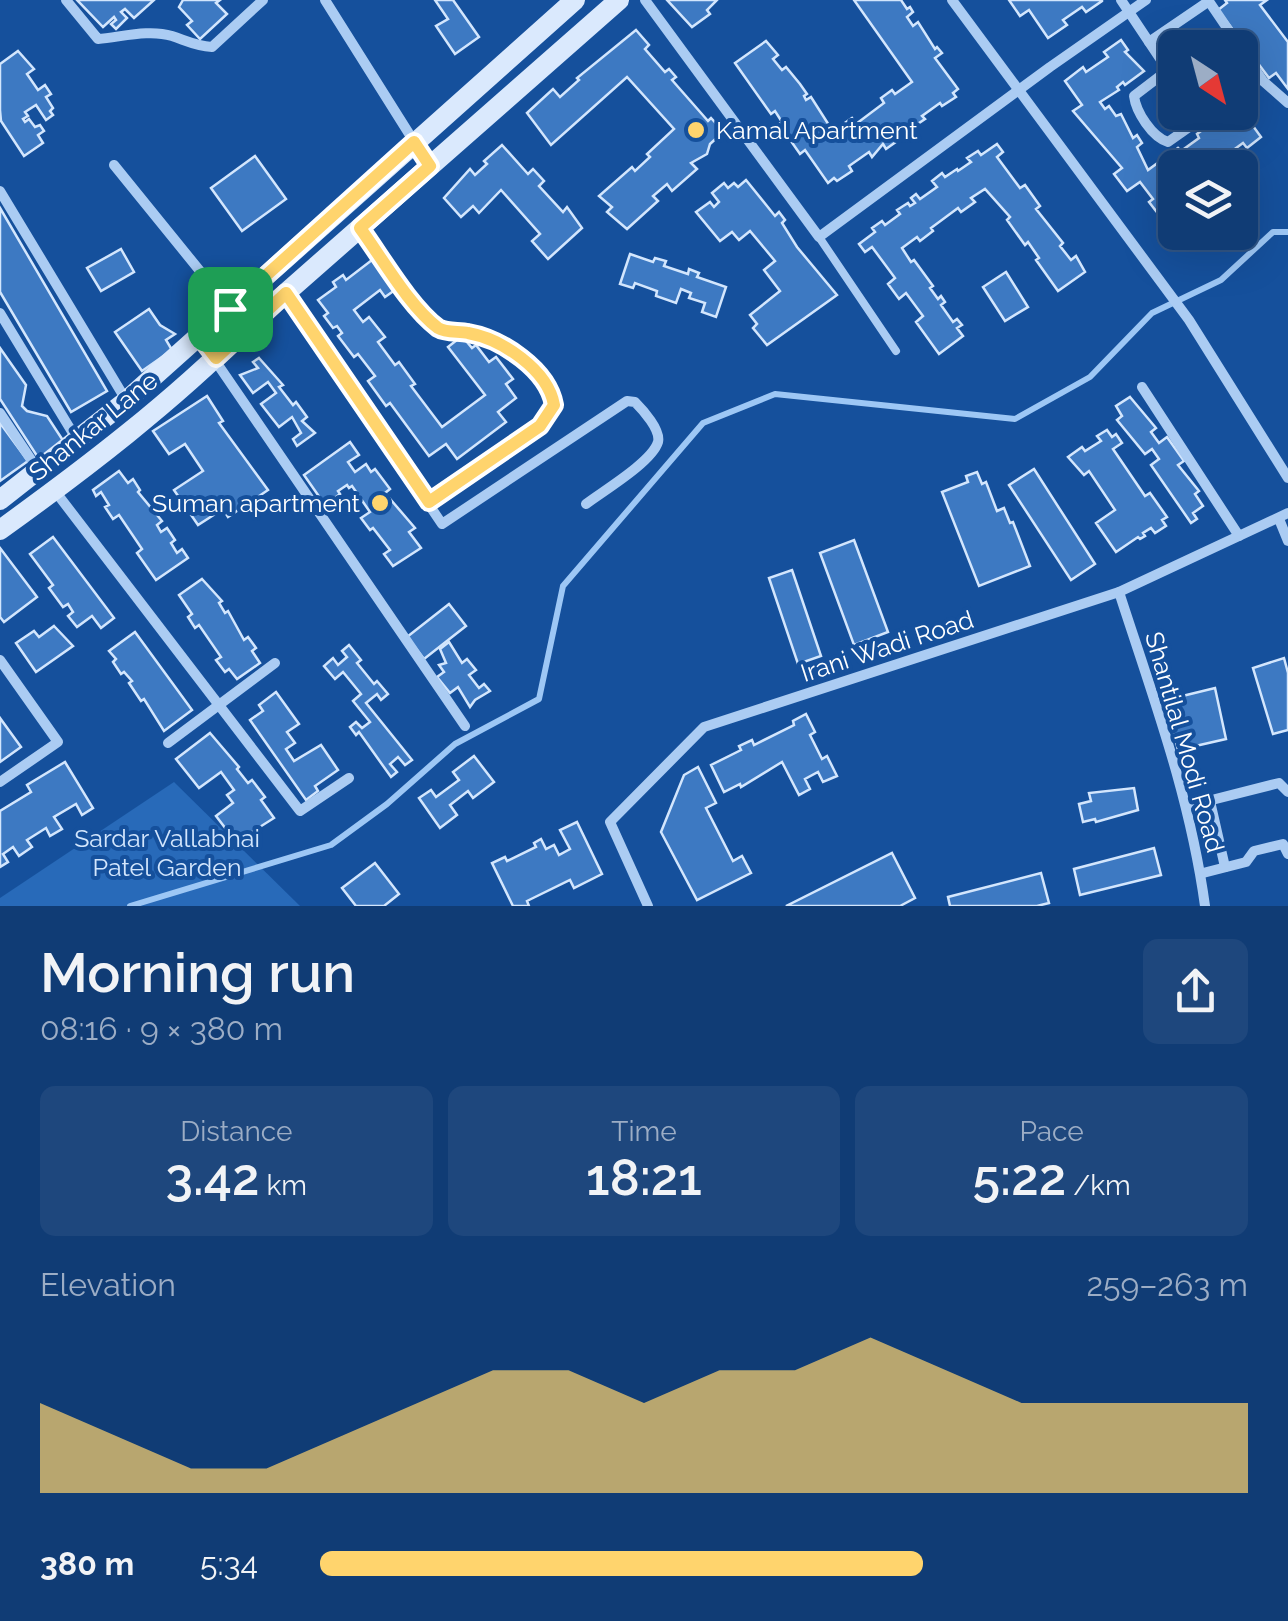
<!DOCTYPE html>
<meta charset="utf-8">
<style>
:root{--surface:#103c75;--page:#1e477d;--text:#f1f3f6;--muted:#9cadc5;--line:#305687;--accent:#ffd46d}
body{margin:0;font-family:Raleway,sans-serif;background:var(--page);color:var(--text);height:100vh;display:flex;flex-direction:column;font-size:38px;white-space:nowrap}
*{box-sizing:border-box;margin:0}
p{font-size:32px;color:var(--muted)}
.icon{flex:none;width:55px;height:55px;fill:none;stroke:currentColor;stroke-width:2;stroke-linecap:round;stroke-linejoin:round}
.map{position:relative;height:906px;overflow:hidden}
.sheet{display:flex;flex-direction:column;background:var(--surface);flex:1}
.sheet>*{flex:none}
.needle{width:65px;rotate:144deg}
.controls{position:absolute;left:1158px;top:30px;display:grid;gap:20px}
.controls a{display:grid;place-items:center;width:100px;height:100px;border-radius:15px;background:var(--surface);box-shadow:0 10px 40px #0002,0 0 0 2px var(--line);font-size:50px}
.pin{position:absolute;display:grid;place-items:center;width:85px;height:85px;color:#fff;margin:-42px;border-radius:20px;box-shadow:0 5px 15px #0006}
.round{display:grid;place-items:center;flex:none;width:105px;height:105px;border-radius:15px;background:var(--page)}
.headline{display:flex;align-items:center;justify-content:space-between;height:170px;padding:0 40px}
h1{font-size:55px;font-weight:600;line-height:75px}
.metrics{display:grid;grid-template-columns:repeat(3,1fr);gap:15px;height:170px;padding:10px 40px}
.metrics div{display:grid;align-content:center;border-radius:15px;background:var(--page);text-align:center}
.metrics b{font-size:50px;font-weight:600}
.metrics small{font-size:28px;font-weight:400}
.metrics p{font-size:28px}
.chart{height:280px;padding:20px 40px}
.chart p{display:flex;justify-content:space-between}
.chart svg{width:100%;height:180px;margin-top:10px;fill:var(--accent);opacity:.7}
ul{padding:0 40px;list-style:none;font-size:32px}
li{display:grid;grid-template-columns:160px 120px 1fr;align-items:center;height:75px}
li i{height:25px;border-radius:12px;background:var(--accent)}
.map>svg:first-child{display:block}
.green{fill:#286ab9}
.lines{fill:none;stroke-linecap:round;stroke-linejoin:round}
.stream{stroke:#9dc7f5;stroke-width:6}
.building{fill:#3d79c2;stroke:#d3e6fd;stroke-width:2.5}
.lane{stroke:#abccf3;stroke-width:8}
.street{stroke:#abccf3;stroke-width:10}
.secondary{stroke:#dae9fd;stroke-width:20}
.route-casing{stroke:#fff;stroke-width:20}
.route{stroke:#ffd46d;stroke-width:12}
.poi-dot{fill:#ffd46d;stroke:#15509c;stroke-width:4}
.labels{text-anchor:middle;dominant-baseline:central;stroke-width:8;stroke-linejoin:round;paint-order:stroke}
.poi-label{font-size:25px;fill:#fff;stroke:#15509c;text-anchor:start}
.street-label{font-size:25px;fill:#fff;stroke:#15509c}
.park-label{font-size:25px;fill:#d3e6fd;stroke:#15509c}
</style>
<div class="map">
<svg width="1288" height="906" viewBox="0 0 1288 906">
<rect width="100%" height="100%" fill="#15509c"/>
<path class="green" d="M 174,782 L 300,906 L 0,906 L 0,898 Z"/>
<g class="lines">
<path class="stream" d="M 130,906 L 331,845 L 387,804 L 455,744 L 539,699 L 563,586 L 703,423 L 775,394 L 1015,419 L 1090,377 L 1152,313 L 1221,280 L 1273,232 L 1288,232"/>
</g>
<g class="building">
<path d="M 77,0 L 154,0 L 134,18 L 125,9 L 121,12 L 127,18 L 116,29 L 111,24 L 116,20 L 114,17 L 103,27 Z"/>
<path d="M 183,0 L 220,0 L 216,3 L 227,14 L 200,39 L 187,25 L 192,21 L 179,7 Z"/>
<path d="M 435,0 L 453,0 L 479,37 L 455,54 L 436,26 L 448,19 Z"/>
<path d="M 667,0 L 717,0 L 707,10 L 710,14 L 692,27 Z"/>
<path d="M 854,0 L 901,0 L 907,9 L 910,7 L 913,12 L 907,17 L 913,26 L 918,22 L 935,49 L 937,47 L 942,53 L 935,58 L 958,89 L 953,93 L 956,97 L 942,106 L 940,103 L 922,116 L 925,119 L 916,125 L 913,121 L 908,125 L 911,129 L 907,134 L 886,149 L 883,144 L 872,157 L 869,152 L 849,166 L 852,171 L 837,181 L 834,178 L 828,183 L 805,150 L 800,154 L 779,124 L 782,122 L 775,111 L 771,114 L 735,63 L 766,41 L 778,55 L 773,59 L 782,70 L 786,67 L 800,84 L 807,94 L 804,96 L 806,100 L 811,97 L 834,133 L 833,137 L 839,133 L 836,129 L 852,118 L 856,124 L 884,103 L 881,98 L 892,90 L 895,94 L 912,82 Z"/>
<path d="M 1009,0 L 1102,0 L 1102,1 L 1086,12 L 1082,7 L 1063,20 L 1067,25 L 1048,38 L 1029,10 L 1020,16 Z"/>
<path d="M 1225,0 L 1267,0 L 1260,5 L 1288,42 L 1288,89 L 1276,73 L 1269,78 L 1218,10 L 1227,3 Z"/>
<path d="M 636,30 L 649,45 L 645,49 L 665,72 L 669,69 L 676,77 L 672,80 L 708,121 L 711,118 L 721,129 L 718,131 L 721,134 L 710,144 L 707,154 L 691,163 L 697,169 L 672,191 L 667,184 L 653,196 L 658,201 L 627,229 L 607,212 L 612,207 L 599,196 L 632,167 L 635,171 L 650,157 L 647,154 L 674,129 L 627,77 L 551,145 L 527,113 L 553,89 L 560,97 L 579,80 L 577,78 Z"/>
<path d="M 1121,40 L 1128,50 L 1125,52 L 1144,71 L 1125,85 L 1123,82 L 1117,87 L 1119,90 L 1100,102 L 1105,109 L 1109,106 L 1116,116 L 1121,114 L 1133,138 L 1137,135 L 1142,143 L 1137,147 L 1148,170 L 1178,148 L 1181,151 L 1199,138 L 1197,134 L 1227,112 L 1240,112 L 1240,108 L 1261,137 L 1247,148 L 1243,143 L 1221,159 L 1225,164 L 1219,168 L 1175,168 L 1175,198 L 1156,211 L 1149,202 L 1153,199 L 1140,182 L 1127,191 L 1114,174 L 1122,168 L 1073,111 L 1082,105 L 1065,81 L 1083,67 L 1086,72 L 1108,57 L 1104,52 Z"/>
<path d="M 18,51 L 34,69 L 27,74 L 38,90 L 45,85 L 51,94 L 46,97 L 53,108 L 50,111 L 53,115 L 46,120 L 36,105 L 25,112 L 28,116 L 23,119 L 25,122 L 29,119 L 35,127 L 40,125 L 44,131 L 38,135 L 43,143 L 24,156 L 1,121 L 0,110 L 0,64 Z"/>
<path d="M 997,144 L 1003,152 L 997,157 L 1020,188 L 1025,185 L 1040,206 L 1036,209 L 1063,243 L 1060,246 L 1071,260 L 1076,256 L 1085,272 L 1058,291 L 1036,260 L 1039,258 L 1028,242 L 1025,245 L 1007,220 L 1010,217 L 985,189 L 971,198 L 975,202 L 961,212 L 958,208 L 931,228 L 933,231 L 920,241 L 917,237 L 902,248 L 911,262 L 914,260 L 933,286 L 930,288 L 938,299 L 941,296 L 945,302 L 941,305 L 953,322 L 957,319 L 962,325 L 957,328 L 963,336 L 939,354 L 916,322 L 923,316 L 906,293 L 899,299 L 888,284 L 895,278 L 872,247 L 865,252 L 859,244 L 875,232 L 872,228 L 882,221 L 885,225 L 900,214 L 897,210 L 908,203 L 910,206 L 915,203 L 911,198 L 916,194 L 920,199 L 937,187 L 932,181 L 942,173 L 945,177 L 957,169 L 958,171 L 971,162 L 967,158 L 978,151 L 981,155 Z"/>
<path d="M 502,145 L 528,174 L 533,169 L 544,181 L 539,186 L 563,212 L 567,207 L 582,228 L 548,259 L 532,241 L 540,234 L 501,190 L 479,213 L 473,206 L 461,217 L 444,198 L 470,169 L 475,175 L 487,164 L 484,161 Z"/>
<path d="M 255,156 L 286,199 L 242,231 L 211,188 Z"/>
<path d="M 746,180 L 775,216 L 779,212 L 785,220 L 782,223 L 797,247 L 837,295 L 767,345 L 753,328 L 757,324 L 750,315 L 780,291 L 764,270 L 775,261 L 750,231 L 739,240 L 732,232 L 720,241 L 696,212 L 710,202 L 714,207 L 719,202 L 712,193 L 724,183 L 728,188 L 734,183 L 738,187 Z"/>
<path d="M 0,208 L 107,391 L 71,412 L 0,292 Z"/>
<path d="M 121,249 L 134,272 L 101,291 L 87,268 Z"/>
<path d="M 630,254 L 653,262 L 655,258 L 666,261 L 664,266 L 688,274 L 689,269 L 699,273 L 697,277 L 726,287 L 716,317 L 702,312 L 705,303 L 689,298 L 691,293 L 681,289 L 676,303 L 656,296 L 657,291 L 635,283 L 633,288 L 620,284 Z"/>
<path d="M 372,260 L 395,290 L 385,297 L 380,290 L 354,310 L 363,322 L 369,317 L 385,337 L 378,342 L 395,365 L 399,362 L 415,384 L 411,386 L 442,427 L 485,395 L 448,347 L 462,336 L 472,348 L 476,345 L 489,362 L 496,357 L 513,379 L 506,384 L 516,398 L 498,412 L 506,422 L 457,459 L 446,444 L 429,456 L 390,403 L 386,406 L 368,381 L 375,376 L 358,354 L 354,357 L 338,336 L 342,333 L 337,326 L 333,328 L 324,316 L 328,313 L 318,300 L 336,287 L 333,282 L 343,275 L 346,280 Z"/>
<path d="M 1006,272 L 1028,307 L 1005,321 L 983,287 Z"/>
<path d="M 149,309 L 160,325 L 175,334 L 166,340 L 172,350 L 142,371 L 115,332 Z"/>
<path d="M 0,348 L 26,385 L 22,406 L 27,411 L 47,416 L 64,442 L 39,459 L 0,399 Z"/>
<path d="M 259,358 L 283,385 L 279,387 L 293,405 L 296,402 L 307,417 L 302,421 L 315,433 L 297,446 L 293,439 L 301,433 L 292,417 L 279,427 L 261,404 L 276,393 L 268,382 L 253,393 L 240,375 L 258,368 L 253,362 Z"/>
<path d="M 207,396 L 223,421 L 219,423 L 268,490 L 228,517 L 223,509 L 198,525 L 174,490 L 203,471 L 185,444 L 169,454 L 153,431 Z"/>
<path d="M 1130,397 L 1156,428 L 1151,432 L 1159,443 L 1167,437 L 1184,461 L 1178,465 L 1199,491 L 1195,494 L 1203,506 L 1193,513 L 1197,519 L 1191,523 L 1151,465 L 1159,459 L 1152,449 L 1145,454 L 1117,420 L 1122,416 L 1116,406 Z"/>
<path d="M 0,423 L 28,461 L 0,481 Z"/>
<path d="M 1107,430 L 1112,437 L 1116,434 L 1122,443 L 1113,449 L 1145,496 L 1150,493 L 1167,517 L 1162,520 L 1166,526 L 1155,533 L 1151,528 L 1143,533 L 1145,536 L 1140,539 L 1138,537 L 1116,552 L 1096,523 L 1115,510 L 1089,471 L 1084,475 L 1068,457 L 1082,447 L 1085,451 L 1101,441 L 1097,436 Z"/>
<path d="M 350,442 L 359,455 L 348,462 L 355,472 L 366,464 L 371,472 L 375,469 L 390,489 L 385,493 L 415,528 L 409,532 L 421,548 L 393,566 L 384,554 L 390,550 L 373,528 L 370,530 L 361,518 L 370,512 L 352,486 L 349,488 L 347,485 L 338,491 L 340,494 L 325,505 L 304,475 Z"/>
<path d="M 1034,469 L 1095,564 L 1071,580 L 1009,485 Z"/>
<path d="M 119,471 L 128,483 L 133,479 L 140,490 L 138,492 L 162,521 L 157,525 L 161,532 L 167,528 L 175,540 L 171,543 L 177,553 L 182,549 L 188,558 L 156,580 L 137,553 L 142,549 L 119,515 L 113,519 L 105,507 L 109,505 L 101,492 L 96,496 L 93,490 Z"/>
<path d="M 977,472 L 982,484 L 986,482 L 997,511 L 1004,508 L 1010,523 L 1013,522 L 1030,566 L 979,586 L 942,492 L 968,482 L 966,476 Z"/>
<path d="M 53,537 L 114,618 L 101,628 L 92,616 L 77,627 L 68,616 L 73,612 L 68,604 L 63,607 L 49,588 L 53,585 L 30,554 Z"/>
<path d="M 854,540 L 888,632 L 854,645 L 820,553 Z"/>
<path d="M 0,548 L 37,597 L 4,622 L 0,617 Z"/>
<path d="M 792,570 L 821,656 L 798,664 L 769,578 Z"/>
<path d="M 202,579 L 222,601 L 219,603 L 225,613 L 228,611 L 244,640 L 248,637 L 256,648 L 252,651 L 260,663 L 237,679 L 229,669 L 225,672 L 216,660 L 221,657 L 199,625 L 195,628 L 188,617 L 192,614 L 179,595 Z"/>
<path d="M 449,604 L 466,626 L 424,659 L 407,637 Z"/>
<path d="M 54,626 L 73,646 L 36,672 L 16,643 L 34,631 L 39,637 Z"/>
<path d="M 135,632 L 192,710 L 164,731 L 144,699 L 141,701 L 129,683 L 132,681 L 124,672 L 121,674 L 113,662 L 116,659 L 109,651 Z"/>
<path d="M 449,642 L 462,663 L 467,659 L 476,670 L 469,675 L 479,688 L 484,684 L 490,691 L 475,700 L 470,707 L 458,687 L 450,693 L 437,677 L 444,672 L 439,665 L 446,663 L 440,649 Z"/>
<path d="M 349,645 L 361,660 L 357,663 L 374,684 L 377,681 L 388,694 L 381,700 L 377,694 L 366,703 L 412,760 L 405,765 L 398,757 L 390,764 L 397,772 L 391,777 L 359,732 L 356,735 L 350,727 L 356,722 L 362,728 L 370,722 L 353,701 L 361,694 L 343,672 L 335,679 L 324,666 L 333,658 L 338,665 L 347,657 L 342,651 Z"/>
<path d="M 1284,658 L 1288,673 L 1288,730 L 1273,734 L 1253,668 Z"/>
<path d="M 1215,688 L 1226,739 L 1178,750 L 1166,700 Z"/>
<path d="M 276,692 L 299,724 L 287,732 L 295,743 L 286,749 L 294,761 L 321,745 L 338,770 L 315,786 L 318,791 L 306,800 L 250,720 L 263,711 L 259,705 Z"/>
<path d="M 806,714 L 815,732 L 810,735 L 822,759 L 827,756 L 837,776 L 823,782 L 818,772 L 805,779 L 810,789 L 799,795 L 782,762 L 741,787 L 740,784 L 724,792 L 711,765 L 741,750 L 739,746 L 752,740 L 754,745 L 794,725 L 793,721 Z"/>
<path d="M 0,718 L 21,747 L 0,762 Z"/>
<path d="M 210,733 L 239,767 L 237,769 L 248,783 L 252,780 L 265,797 L 261,800 L 274,818 L 236,842 L 216,816 L 233,803 L 227,795 L 234,790 L 221,772 L 199,788 L 176,759 Z"/>
<path d="M 474,756 L 494,782 L 473,798 L 468,791 L 450,805 L 457,815 L 440,828 L 419,798 L 431,790 L 436,797 L 459,780 L 453,772 Z"/>
<path d="M 65,762 L 93,808 L 82,815 L 76,804 L 54,817 L 62,829 L 50,836 L 46,828 L 27,840 L 32,847 L 19,856 L 13,847 L 3,854 L 8,862 L 0,867 L 0,811 L 31,792 L 27,785 Z"/>
<path d="M 698,767 L 716,803 L 706,808 L 733,861 L 742,856 L 751,873 L 697,900 L 661,832 L 684,775 Z"/>
<path d="M 1134,788 L 1138,810 L 1096,822 L 1095,819 L 1083,822 L 1079,804 L 1091,801 L 1089,793 Z"/>
<path d="M 577,822 L 602,874 L 574,888 L 570,880 L 527,901 L 529,906 L 513,906 L 492,863 L 505,857 L 507,861 L 536,847 L 534,843 L 541,839 L 546,849 L 554,845 L 559,855 L 570,849 L 560,830 Z"/>
<path d="M 1154,848 L 1161,875 L 1080,895 L 1074,869 Z"/>
<path d="M 892,853 L 915,898 L 900,906 L 786,906 Z"/>
<path d="M 375,863 L 399,894 L 384,906 L 356,906 L 342,888 Z"/>
<path d="M 1041,873 L 1049,903 L 1037,906 L 950,906 L 948,897 Z"/>
</g>
<g class="lines">
<path class="lane" d="M 819,237 L 896,351"/>
<g class="street">
<path d="M 66,0 L 98,39 C 122,37 149,29 172,36 C 187,41 196,46 212,47 L 263,0"/>
<path d="M 325,0 L 430,167"/>
<path d="M 645,0 L 819,237 L 1050,67 L 1146,0"/>
<path d="M 952,0 L 1189,320 L 1288,478"/>
<path d="M 1121,0 L 1175,81"/>
<path d="M 1208,0 L 1263,81 L 1288,103"/>
<path d="M 1149,42 L 1209,1"/>
<path d="M 1168,70 L 1134,96 C 1136,112 1152,137 1168,142 L 1195,123 L 1196,112"/>
<path d="M 114,165 L 230,308"/>
<path d="M 0,191 L 126,400"/>
<path d="M 360,228 C 382,258 409,306 438,328 C 446,333 459,331 468,333 C 502,339 549,370 554,405 L 540,426 L 429,502"/>
<path d="M 286,293 L 442,524 L 627,401 L 635,402 C 643,410 661,430 658,442 C 652,462 603,491 586,504"/>
<path d="M 0,313 L 77,440"/>
<path d="M 199,337 L 465,726"/>
<path d="M 1142,387 L 1239,536"/>
<path d="M 0,413 L 38,470"/>
<path d="M 55,491 L 300,811 L 349,778"/>
<path d="M 1279,519 L 1288,541"/>
<path d="M 1119,592 C 1153,697 1190,796 1205,906"/>
<path d="M 0,660 L 58,742 L 0,782"/>
<path d="M 168,743 L 275,663"/>
<path d="M 1210,801 L 1225,867"/>
<path d="M 1188,806 L 1279,783 L 1288,792"/>
<path d="M 1203,873 L 1246,862 L 1254,851 L 1283,844 L 1288,854"/>
<path d="M 648,906 L 610,822 L 704,727 L 1119,592 L 1288,513"/>
</g>
<g class="secondary">
<path d="M 0,500 L 126,401 L 575,0"/>
<path d="M 0,530 C 86,468 171,403 246,328 L 619,0"/>
</g>
</g>
<g class="lines">
<g class="route-casing">
<path id="route" d="M 414,142 L 430,166 L 360,228 C 382,258 409,306 438,328 C 446,333 459,331 468,333 C 502,339 548,370 554,405 L 540,426 L 429,502 L 286,293 L 216,358 L 199,336 Z"/>
</g>
<use href="#route" class="route"/>
</g>
<g class="poi-dot">
<circle cx="696" cy="130" r="10"/>
<circle cx="380" cy="503" r="10"/>
</g>
<g class="labels">
<g class="poi-label">
<text x="716" y="130">Kamal Apartment</text>
<text x="360" y="503" text-anchor="end">Suman apartment</text>
</g>
<g class="street-label">
<text transform="translate(93 426) rotate(-39)">Shankar Lane</text>
<text transform="translate(887 646) rotate(-18)">Irani Wadi Road</text>
<text transform="translate(1185 742) rotate(74)">Shantilal Modi Road</text>
</g>
<g class="park-label">
<text x="167" y="838">Sardar Vallabhai<tspan x="167" dy="29">Patel Garden</tspan></text>
</g>
</g>
</svg>
<div class="controls">
<a><svg class="needle" viewBox="-14 -14 28 28"><path d="M0-13l5 13h-10z" fill="#e53935"/><path d="M0 13l5-13h-10z" fill="#9cadc5"/></svg></a>
<a><svg class="icon" aria-label="layers" viewBox="0 0 24 24"><path d="M12 4l9 5-9 5-9-5zM3 14l9 5 9-5"/></svg></a>
</div>
<div class="pin" style="left:230px;top:309px;background:#1e9e55"><svg class="icon" aria-label="arrive" viewBox="0 0 24 24"><path d="M6 21V4h12l-3 4 3 4H6"/></svg></div>
</div>
<section class="sheet">
<div class="headline"><div><h1>Morning run</h1><p>08:16 · 9 × 380 m</p></div><a class="round"><svg class="icon" aria-label="share" viewBox="0 0 24 24"><path d="M12 15V3M7 8l5-5 5 5M5 13v7h14v-7"/></svg></a></div>
<div class="metrics">
<div><p>Distance</p><b>3.42<small> km</small></b></div>
<div><p>Time</p><b>18:21</b></div>
<div><p>Pace</p><b>5:22<small> /km</small></b></div>
</div>
<div class="chart"><p><span>Elevation</span>259–263 m</p>
<svg viewBox="0 0 160 44" preserveAspectRatio="none"><path d="M0 44V22L10 30L20 38L30 38L40 30L50 22L60 14L70 14L80 22L90 14L100 14L110 6L120 14L130 22L140 22L150 22L160 22V44z"/></svg>
</div>
<ul>
<li><b>380 m</b>5:34<i style="width:65%"></i></li>
</ul>
</section>
